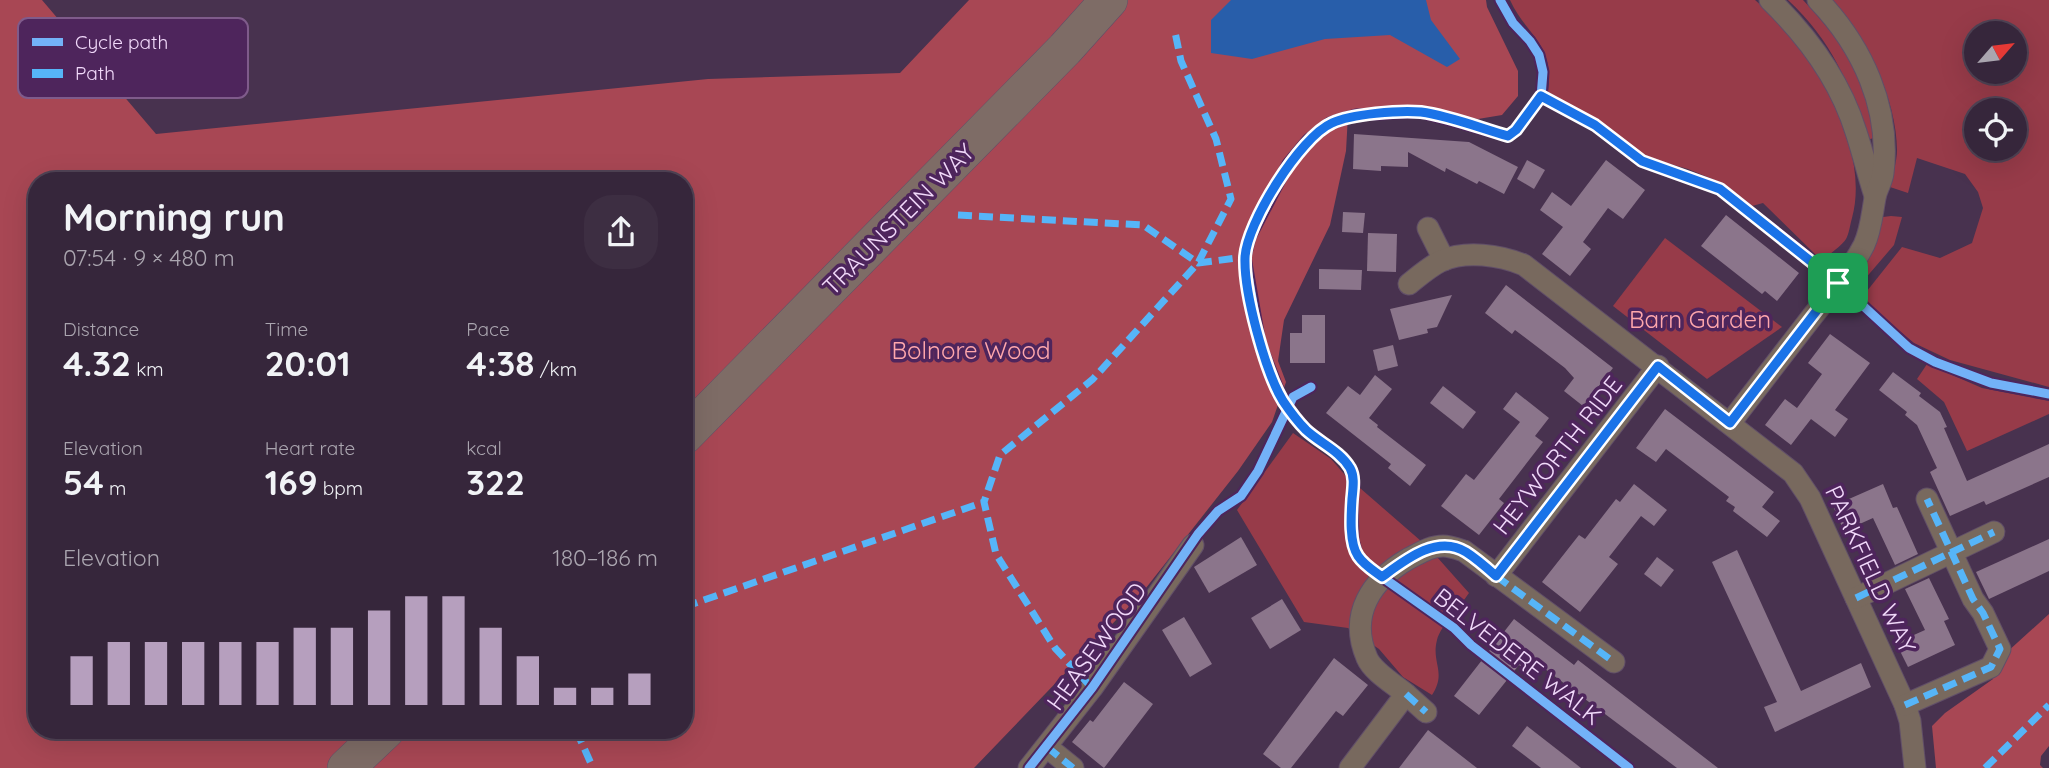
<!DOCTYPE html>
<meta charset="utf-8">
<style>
:root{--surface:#36263b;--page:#3d2e42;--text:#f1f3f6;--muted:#aaa5af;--line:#504355;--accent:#b69fbe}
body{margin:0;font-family:Quicksand,sans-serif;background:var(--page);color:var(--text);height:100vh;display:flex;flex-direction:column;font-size:26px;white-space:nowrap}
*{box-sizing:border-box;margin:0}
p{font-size:23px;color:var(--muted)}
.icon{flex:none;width:38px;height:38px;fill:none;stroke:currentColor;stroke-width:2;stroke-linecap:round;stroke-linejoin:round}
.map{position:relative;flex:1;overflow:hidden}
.drawer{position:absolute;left:28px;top:172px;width:665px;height:567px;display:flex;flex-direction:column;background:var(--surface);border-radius:28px;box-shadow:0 7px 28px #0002,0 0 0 2px var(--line)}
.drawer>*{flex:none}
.needle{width:46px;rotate:62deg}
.controls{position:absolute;left:1964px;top:21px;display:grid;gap:14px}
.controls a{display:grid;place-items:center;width:63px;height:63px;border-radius:50%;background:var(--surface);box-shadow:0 7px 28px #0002,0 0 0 2px var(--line);font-size:35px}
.pin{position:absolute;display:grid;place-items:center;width:60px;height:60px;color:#fff;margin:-30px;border-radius:14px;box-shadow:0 4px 10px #0006}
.round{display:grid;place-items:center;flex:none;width:74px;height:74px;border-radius:28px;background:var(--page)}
.headline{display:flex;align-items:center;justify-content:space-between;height:119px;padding:0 35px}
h1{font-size:38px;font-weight:700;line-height:52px}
.figures{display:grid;grid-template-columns:repeat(3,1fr);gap:10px;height:119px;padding:7px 35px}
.figures div{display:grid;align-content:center}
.figures b{font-size:35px;font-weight:700}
.figures small{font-size:19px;font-weight:400}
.figures p{font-size:19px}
.chart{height:196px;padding:14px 35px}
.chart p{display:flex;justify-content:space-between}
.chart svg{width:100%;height:126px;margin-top:7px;stroke:var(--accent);stroke-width:6}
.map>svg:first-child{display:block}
.green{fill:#973b49;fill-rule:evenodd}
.forest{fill:#a84754;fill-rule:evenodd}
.water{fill:#285eaa}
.building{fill:#8b758b}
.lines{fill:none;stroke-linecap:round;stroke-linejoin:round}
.minor-casing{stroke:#614f68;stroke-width:23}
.trunk-casing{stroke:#614f68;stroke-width:38}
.minor{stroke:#78695e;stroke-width:21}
.trunk{stroke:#7e6c66;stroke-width:37}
.quiet{stroke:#56b5f8;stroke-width:7;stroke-dasharray:14 7;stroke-linecap:butt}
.cycleway-casing{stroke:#4e255c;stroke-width:13}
.cycleway{stroke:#73b2f8;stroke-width:9}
.route-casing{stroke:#fff;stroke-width:14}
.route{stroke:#1a73e8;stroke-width:9}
.labels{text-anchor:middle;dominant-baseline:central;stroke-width:7;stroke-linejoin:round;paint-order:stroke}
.street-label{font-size:24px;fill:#f1d9fa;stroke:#4e255c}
.park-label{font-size:24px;fill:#ffa7ac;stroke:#4e255c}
.key{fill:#4e255c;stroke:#7f5b8b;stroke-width:2}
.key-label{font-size:19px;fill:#f1d9fa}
</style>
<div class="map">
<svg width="2049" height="768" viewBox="0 0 2049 768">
<rect width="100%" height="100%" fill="#48324f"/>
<g class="green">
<path d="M 1510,0 L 1755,0 C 1809,47 1872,144 1852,218 C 1850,225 1849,234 1846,239 C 1842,245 1835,250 1830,254 L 1816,255 L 1763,203 L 1752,206 L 1722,183 L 1688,169 L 1652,159 L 1632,147 L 1593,117 L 1548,92 C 1555,43 1527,37 1510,0 Z"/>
<path d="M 1788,0 L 1803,0 C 1829,28 1854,58 1867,94 C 1872,108 1874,123 1877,137 L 1867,140 C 1851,85 1831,40 1788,0 Z"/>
<path d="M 1831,0 L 2049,0 L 2049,387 L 1950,360 L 1914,343 L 1869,306 L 1863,296 L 1902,247 L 1940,258 L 1972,243 L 1983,208 L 1978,192 L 1965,174 L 1917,158 L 1908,193 L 1890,187 C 1892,176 1897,162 1897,150 C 1897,100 1866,36 1831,0 ZM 1976,33 L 2014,33 L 2014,72 L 1976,72 ZM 1976,110 L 2014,110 L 2014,149 L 1976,149 Z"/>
<path d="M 1891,216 L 1902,217 L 1894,245 L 1858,287 L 1853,286 L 1872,253 L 1883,217 Z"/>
<path d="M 1665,238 L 1782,327 L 1707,379 L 1613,306 Z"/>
<path d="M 1927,364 L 1982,388 L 2049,401 L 2049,414 L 1967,451 L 1944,402 L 1917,379 Z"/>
<path d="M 1293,433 L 1331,459 L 1345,475 L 1429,548 L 1469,593 C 1461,605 1440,627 1437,640 C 1431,663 1447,672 1432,695 L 1403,677 L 1379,649 L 1348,628 L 1304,622 L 1237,510 Z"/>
</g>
<g class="forest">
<path d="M 0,0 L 42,0 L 156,134 L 708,79 L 900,73 L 969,0 L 1486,0 L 1487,7 L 1518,71 L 1518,96 L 1502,115 L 1478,119 L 1421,110 L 1348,115 L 1346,151 L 1330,225 L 1284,320 L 1278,361 L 1286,382 L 1272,422 L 1238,471 L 1142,593 L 974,768 L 0,768 ZM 37,180 L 684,180 L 684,730 L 37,730 Z"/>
<path d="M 2049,614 L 2049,746 L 2041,756 L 2040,765 L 2043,768 L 1936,768 L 1932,726 L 1945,713 L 1993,679 L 1995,663 Z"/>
</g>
<path class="water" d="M 1231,0 L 1426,0 L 1431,20 L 1460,59 L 1447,67 L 1390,35 L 1325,39 L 1252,59 L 1211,53 L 1211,20 Z"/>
<g class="building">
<path d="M 1354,134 L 1469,142 L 1518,167 L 1504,194 L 1479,181 L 1477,184 L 1446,168 L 1445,172 L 1408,152 L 1408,167 L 1381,166 L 1381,171 L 1353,169 Z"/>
<path d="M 1527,160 L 1545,170 L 1534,189 L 1517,179 Z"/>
<path d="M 1606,160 L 1645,190 L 1623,219 L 1608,208 L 1583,242 L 1591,249 L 1570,276 L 1542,254 L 1563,227 L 1540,210 L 1552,192 L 1571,206 Z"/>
<path d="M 1343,212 L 1365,213 L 1363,233 L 1342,232 Z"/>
<path d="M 1726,215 L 1799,273 L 1777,301 L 1765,291 L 1762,294 L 1701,246 Z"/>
<path d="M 1368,233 L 1397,234 L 1396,272 L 1367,271 Z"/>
<path d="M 1319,269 L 1362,270 L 1361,290 L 1319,289 Z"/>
<path d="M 1506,285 L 1613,368 L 1583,406 L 1564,391 L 1574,378 L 1565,368 L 1515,330 L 1512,334 L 1485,313 Z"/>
<path d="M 1452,295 L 1437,327 L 1427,329 L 1428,333 L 1399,340 L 1390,309 Z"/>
<path d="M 1302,315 L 1325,315 L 1325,363 L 1290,363 L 1290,333 L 1302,333 Z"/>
<path d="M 1830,334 L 1870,363 L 1835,410 L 1848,419 L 1835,437 L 1811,419 L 1791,445 L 1765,425 L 1785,399 L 1797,408 L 1822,374 L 1808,363 Z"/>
<path d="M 1393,345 L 1398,366 L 1378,371 L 1373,350 Z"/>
<path d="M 1893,372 L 1921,393 L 1919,396 L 1940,412 L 1947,427 L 1944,428 L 1967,481 L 2049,444 L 2049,477 L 1986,505 L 1984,501 L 1950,516 L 1930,472 L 1937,468 L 1917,425 L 1905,415 L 1907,412 L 1879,390 Z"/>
<path d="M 1375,375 L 1392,389 L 1369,418 L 1378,425 L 1377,427 L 1426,465 L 1410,486 L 1388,468 L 1391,464 L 1326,413 L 1348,386 L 1360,395 Z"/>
<path d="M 1443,386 L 1476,412 L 1463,429 L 1430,403 Z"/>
<path d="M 1516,392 L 1549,418 L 1535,436 L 1543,442 L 1499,499 L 1504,503 L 1479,535 L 1441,506 L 1466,474 L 1474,480 L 1520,422 L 1503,409 Z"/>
<path d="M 1665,409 L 1774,492 L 1762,507 L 1780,521 L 1767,537 L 1733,511 L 1735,507 L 1726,501 L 1729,497 L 1666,449 L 1656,462 L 1636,448 Z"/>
<path d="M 1634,484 L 1667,510 L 1654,526 L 1641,516 L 1609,557 L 1618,564 L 1580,612 L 1542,582 L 1579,535 L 1585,539 L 1616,499 L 1620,502 Z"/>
<path d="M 1883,484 L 1893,508 L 1897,507 L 1918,554 L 1895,565 L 1873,518 L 1844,531 L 1833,506 Z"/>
<path d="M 1241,537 L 1257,565 L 1209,593 L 1194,567 Z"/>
<path d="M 2049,539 L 2049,571 L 1989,599 L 1976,572 Z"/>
<path d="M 1737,550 L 1801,691 L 1861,663 L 1871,687 L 1775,732 L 1764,707 L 1777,702 L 1712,562 Z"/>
<path d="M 1657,557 L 1674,570 L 1661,587 L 1644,574 Z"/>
<path d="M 1929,578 L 1949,619 L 1944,621 L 1955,645 L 1908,667 L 1896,643 L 1925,630 L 1905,589 Z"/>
<path d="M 1282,599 L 1301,630 L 1270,649 L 1251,618 Z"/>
<path d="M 1184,617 L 1212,664 L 1190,677 L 1162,630 Z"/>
<path d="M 1514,619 L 1574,665 L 1578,660 L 1718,768 L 1677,768 L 1537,663 L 1529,673 L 1519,665 L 1479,715 L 1454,696 Z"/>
<path d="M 1334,658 L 1368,685 L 1343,716 L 1336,711 L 1291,768 L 1281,768 L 1263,754 Z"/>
<path d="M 1124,682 L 1153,704 L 1104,768 L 1072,742 L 1090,720 L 1093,722 Z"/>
<path d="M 1527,726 L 1581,768 L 1541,768 L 1512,746 Z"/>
<path d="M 1428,730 L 1477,768 L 1399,768 Z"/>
</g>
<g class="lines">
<g class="minor-casing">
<g id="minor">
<path d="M 1770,0 C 1809,38 1840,80 1856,132 C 1863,153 1868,175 1875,196"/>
<path d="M 1428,228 L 1444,260"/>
<path d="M 1409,284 C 1419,276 1429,267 1441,261 C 1466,250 1500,255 1524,265 L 1793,473 L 1810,498 L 1905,705 L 1910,721 L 1915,768"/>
<path d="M 1730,423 C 1757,388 1784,353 1811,318 C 1830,294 1850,272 1864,245 C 1871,230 1872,214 1875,198 C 1876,190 1882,182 1883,173 C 1891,108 1862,46 1818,0"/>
<path d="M 1496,576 L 1658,366"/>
<path d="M 1856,598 L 1994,532"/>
<path d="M 1406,694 L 1426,712"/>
<path d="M 1905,705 L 1991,667 L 2000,649 L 1983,613 L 1973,599 L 1927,499"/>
<path d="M 1047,747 L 1073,768"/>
<path d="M 1029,768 L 1092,688 L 1193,545"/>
<path d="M 1350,768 L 1406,694 C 1394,684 1373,672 1367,658 C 1348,614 1372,580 1408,559 C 1420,553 1430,546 1443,546 C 1450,546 1458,549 1464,551 L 1614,662"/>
</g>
</g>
<g class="trunk-casing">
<g id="trunk">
<path d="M 684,436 L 1065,49 L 1109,0"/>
<path d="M 346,768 L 386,730"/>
</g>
</g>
<use href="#minor" class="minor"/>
<use href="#trunk" class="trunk"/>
<g class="quiet">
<path d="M 958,215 L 1143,225 L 1198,263 L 1245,257"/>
<path d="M 1496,576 L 1614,662"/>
<path d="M 1856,598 L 1994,532"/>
<path d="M 684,607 L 984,502"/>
<path d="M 1092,688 L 1055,648 L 996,554 L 984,502 L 1000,455 L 1093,379 L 1198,263 L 1231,199 L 1216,139 L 1181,61 L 1175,32"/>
<path d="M 1406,694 L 1426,712"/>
<path d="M 1905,705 L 1991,667 L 2000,649 L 1983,613 L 1973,599 L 1927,499"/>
<path d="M 576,730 L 593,768"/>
<path d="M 1047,747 L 1073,768"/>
<path d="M 1985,768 L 2049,705"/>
</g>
<g class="cycleway-casing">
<g id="cycleway">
<path d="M 1500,0 L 1513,23 L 1530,41 L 1539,55 L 1543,72 L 1541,97 L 1516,130 L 1508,136 L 1420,112 L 1356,115 L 1330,123 L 1308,140 L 1288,164 L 1250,237 L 1245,257 L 1260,344 L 1283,402 L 1305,429 L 1343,458 L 1352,471 L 1354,485 L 1352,502 L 1353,540 L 1357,555 L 1368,567 L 1454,628 L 1471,645 L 1629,768"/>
<path d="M 1541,97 L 1595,125 L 1641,161 L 1720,189 L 1823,269 L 1909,348 L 1935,362 L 1991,383 L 2049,394"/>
<path d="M 1029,768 L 1092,688 L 1198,534 L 1218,511 L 1241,496 L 1258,471 L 1293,397 L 1311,387"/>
</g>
</g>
<use href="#cycleway" class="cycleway"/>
</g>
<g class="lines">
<g class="route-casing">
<path id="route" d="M 1541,96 L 1595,125 L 1642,161 L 1720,189 L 1838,283 L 1730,423 L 1658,366 L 1496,576 C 1487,568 1477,559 1466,552 C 1437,534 1405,560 1382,577 C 1374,571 1364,565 1358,556 C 1349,543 1351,515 1352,499 C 1353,488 1355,477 1350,468 C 1340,451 1320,443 1306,430 C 1298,422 1289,410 1283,401 C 1265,371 1244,293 1245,258 C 1246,224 1300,137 1332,123 C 1351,114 1400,110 1421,112 C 1450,116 1480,128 1508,136 L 1516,130 Z"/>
</g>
<use href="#route" class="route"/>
</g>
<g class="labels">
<g class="street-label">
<text transform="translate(898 219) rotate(-45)">TRAUNSTEIN WAY</text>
<text transform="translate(1557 455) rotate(-52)">HEYWORTH RIDE</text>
<text transform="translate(1871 569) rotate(65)">PARKFIELD WAY</text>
<text transform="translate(1096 646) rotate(-54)">HEASEWOOD</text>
<text transform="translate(1518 656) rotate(38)">BELVEDERE WALK</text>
</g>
<g class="park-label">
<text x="1700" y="319">Barn Garden</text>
<text x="971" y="350">Bolnore Wood</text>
</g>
</g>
<rect x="18" y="18" width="230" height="80" rx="10" class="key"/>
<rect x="32" y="38" width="31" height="8" fill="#73b2f8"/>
<rect x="32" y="69" width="31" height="9" fill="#56b5f8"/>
<g class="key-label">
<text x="75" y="49">Cycle path</text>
<text x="75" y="80">Path</text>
</g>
</svg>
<div class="controls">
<a><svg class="needle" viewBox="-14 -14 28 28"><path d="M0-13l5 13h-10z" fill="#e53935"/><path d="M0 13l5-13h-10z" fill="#aaa5af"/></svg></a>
<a><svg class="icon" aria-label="locate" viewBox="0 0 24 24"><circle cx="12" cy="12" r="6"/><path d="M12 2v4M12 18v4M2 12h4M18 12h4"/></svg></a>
</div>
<div class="pin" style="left:1838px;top:283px;background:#1e9e55"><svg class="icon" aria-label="arrive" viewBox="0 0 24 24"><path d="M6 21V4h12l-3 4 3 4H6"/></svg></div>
<section class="drawer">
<div class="headline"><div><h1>Morning run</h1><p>07:54 · 9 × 480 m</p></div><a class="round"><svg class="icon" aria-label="share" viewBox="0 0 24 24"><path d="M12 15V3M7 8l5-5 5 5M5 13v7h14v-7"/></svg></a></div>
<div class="figures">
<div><p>Distance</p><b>4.32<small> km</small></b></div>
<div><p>Time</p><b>20:01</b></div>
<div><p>Pace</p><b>4:38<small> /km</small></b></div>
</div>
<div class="figures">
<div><p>Elevation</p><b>54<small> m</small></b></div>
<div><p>Heart rate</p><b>169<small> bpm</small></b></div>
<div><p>kcal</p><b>322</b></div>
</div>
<div class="chart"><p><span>Elevation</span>180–186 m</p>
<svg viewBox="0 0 160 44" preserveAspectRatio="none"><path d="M5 44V27M15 44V22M25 44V22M35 44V22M45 44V22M55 44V22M65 44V17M75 44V17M85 44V11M95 44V6M105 44V6M115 44V17M125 44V27M135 44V38M145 44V38M155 44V33"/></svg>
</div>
</section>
</div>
